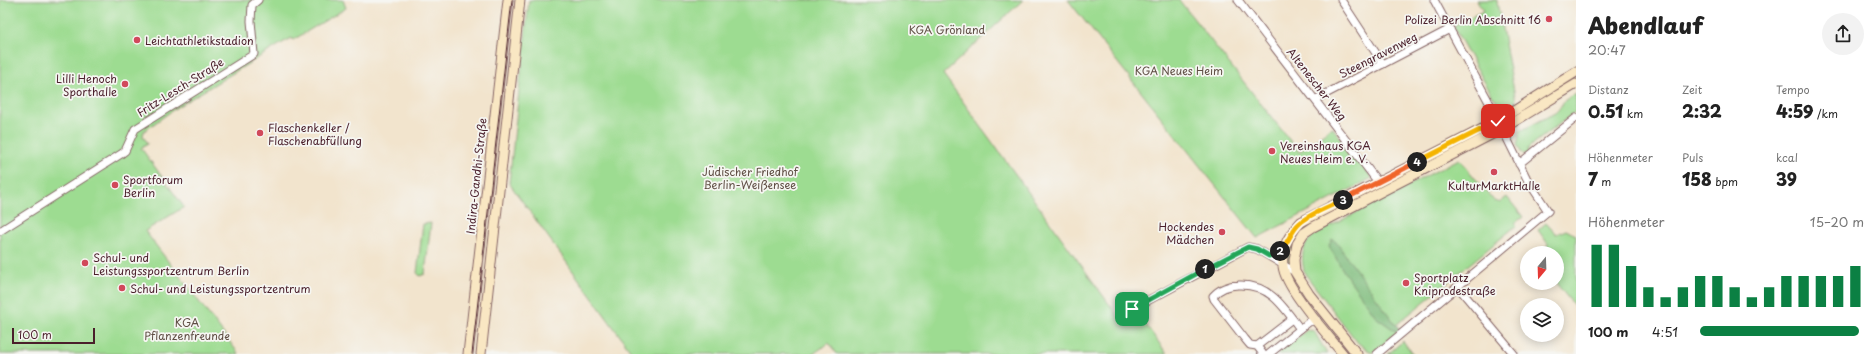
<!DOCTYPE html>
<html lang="de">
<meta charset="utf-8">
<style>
:root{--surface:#fff;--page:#f2f2f2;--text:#222;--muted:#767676;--accent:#0b8043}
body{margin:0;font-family:"Playpen Sans",sans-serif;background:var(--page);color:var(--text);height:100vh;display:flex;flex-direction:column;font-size:15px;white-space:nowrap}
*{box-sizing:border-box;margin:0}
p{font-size:13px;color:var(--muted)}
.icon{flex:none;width:22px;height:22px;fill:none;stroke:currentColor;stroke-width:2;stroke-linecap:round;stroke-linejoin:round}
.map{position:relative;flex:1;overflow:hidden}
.details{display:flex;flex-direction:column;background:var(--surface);width:300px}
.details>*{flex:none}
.needle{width:26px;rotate:199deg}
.tools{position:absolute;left:1520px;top:246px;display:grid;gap:8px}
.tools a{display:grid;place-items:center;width:44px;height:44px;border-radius:50%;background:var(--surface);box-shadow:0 2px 10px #0003;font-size:20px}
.scale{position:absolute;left:12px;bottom:10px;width:83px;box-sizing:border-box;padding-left:4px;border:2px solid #4a1f2b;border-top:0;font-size:11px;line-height:14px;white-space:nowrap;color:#4a1f2b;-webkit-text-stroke:3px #f6f6f2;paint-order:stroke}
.pin{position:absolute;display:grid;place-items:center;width:34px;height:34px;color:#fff;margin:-17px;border-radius:8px;box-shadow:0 2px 6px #0006}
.km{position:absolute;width:20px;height:20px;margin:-10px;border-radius:50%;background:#222;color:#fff;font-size:11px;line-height:20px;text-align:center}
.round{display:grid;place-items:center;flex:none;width:42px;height:42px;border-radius:21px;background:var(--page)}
.head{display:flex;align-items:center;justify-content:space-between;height:68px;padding:0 12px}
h1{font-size:22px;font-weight:800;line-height:30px}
.metrics{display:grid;grid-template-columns:repeat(3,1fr);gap:6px;height:68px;padding:4px 12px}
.metrics div{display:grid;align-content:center}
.metrics b{font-size:17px;font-weight:800}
.metrics small{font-size:11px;font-weight:400}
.metrics p{font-size:11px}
.chart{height:112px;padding:8px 12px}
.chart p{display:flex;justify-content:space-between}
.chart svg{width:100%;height:72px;margin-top:4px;stroke:var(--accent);stroke-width:6}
ul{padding:0 12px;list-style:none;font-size:13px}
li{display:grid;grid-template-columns:64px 48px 1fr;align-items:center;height:30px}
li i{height:10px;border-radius:5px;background:var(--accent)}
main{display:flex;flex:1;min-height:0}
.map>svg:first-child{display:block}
.green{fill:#9ddc91;stroke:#747e5e}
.forest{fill:#7ebc7b;stroke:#646e53}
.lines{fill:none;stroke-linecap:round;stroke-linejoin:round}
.street-casing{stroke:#856464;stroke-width:9}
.secondary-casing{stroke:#856464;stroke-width:11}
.street{stroke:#fff;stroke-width:7}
.secondary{stroke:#f9e7c3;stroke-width:9}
.tram{stroke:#4a1f2b;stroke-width:1}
.split-1-casing{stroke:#fff;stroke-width:8}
.split-2-casing{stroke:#fff;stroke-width:8}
.split-3-casing{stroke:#fff;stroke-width:8}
.split-4-casing{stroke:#fff;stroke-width:8}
.split-5-casing{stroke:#fff;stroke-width:8}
.split-1{stroke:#22a559;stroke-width:5}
.split-2{stroke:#22a559;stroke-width:5}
.split-3{stroke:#f5b400;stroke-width:5}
.split-4{stroke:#f0652b;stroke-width:5}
.split-5{stroke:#f5b400;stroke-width:5}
.poi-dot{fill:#d1495b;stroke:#f6f6f2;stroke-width:1.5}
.labels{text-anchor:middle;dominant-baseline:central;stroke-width:3.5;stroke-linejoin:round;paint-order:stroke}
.poi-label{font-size:11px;fill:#4a1f2b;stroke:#f6f6f2;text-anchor:start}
.park-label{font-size:11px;fill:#5f4e44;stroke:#f6f6f2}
.street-label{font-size:11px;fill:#4a1f2b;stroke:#f6f6f2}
</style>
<main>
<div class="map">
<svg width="1576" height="354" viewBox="0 0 1576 354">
<rect width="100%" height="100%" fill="#f6f6f2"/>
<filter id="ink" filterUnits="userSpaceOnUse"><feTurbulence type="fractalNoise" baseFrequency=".025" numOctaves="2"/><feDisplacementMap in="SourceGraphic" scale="8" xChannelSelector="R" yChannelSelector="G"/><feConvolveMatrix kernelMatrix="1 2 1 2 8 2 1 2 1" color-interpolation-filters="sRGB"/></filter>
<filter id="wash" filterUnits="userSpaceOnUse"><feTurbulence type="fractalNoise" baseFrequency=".012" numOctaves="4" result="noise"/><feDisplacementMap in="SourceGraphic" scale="16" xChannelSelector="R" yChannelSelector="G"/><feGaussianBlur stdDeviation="0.9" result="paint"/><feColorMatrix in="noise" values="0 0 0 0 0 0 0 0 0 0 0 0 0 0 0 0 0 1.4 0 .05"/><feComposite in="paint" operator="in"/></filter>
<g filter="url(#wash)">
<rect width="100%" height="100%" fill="#f2e4cd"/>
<g class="green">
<path d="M 0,0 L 343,0 L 346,8 L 293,40 L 292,38 L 284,42 L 177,107 L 144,131 L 143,136 L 148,144 L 141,148 L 184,207 L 145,231 L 239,354 L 0,354 Z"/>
<path d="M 529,0 L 1023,0 L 943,74 L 1120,319 L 1136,311 L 1167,354 L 837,354 L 829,343 L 813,354 L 633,354 L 509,183 Z"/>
<path d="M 1068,0 L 1179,0 L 1299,152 L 1332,127 L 1372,178 L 1257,238 Z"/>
<path d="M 1477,0 L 1497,0 L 1497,2 L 1516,101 L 1501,110 L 1498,109 L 1496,99 L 1493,97 L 1453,26 L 1483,11 Z"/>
<path d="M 1576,93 L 1576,111 L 1528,148 L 1528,152 L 1526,154 L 1522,154 L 1517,145 L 1520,131 L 1555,113 L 1559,109 L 1564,101 Z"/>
<path d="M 1443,154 L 1307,227 L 1291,267 L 1286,264 C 1287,245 1292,239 1304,224 Z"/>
<path d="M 1459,159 L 1495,202 L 1497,201 L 1499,203 L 1507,197 L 1523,217 L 1515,223 L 1517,225 L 1396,325 L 1400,330 L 1372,353 L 1358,343 L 1305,274 C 1300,258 1302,244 1315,234 Z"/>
<path d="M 431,223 L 425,274 L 420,276 L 417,273 L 423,224 Z"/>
<path d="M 1546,223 L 1556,234 L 1566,230 L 1576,235 L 1576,308 L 1556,283 L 1557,283 L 1557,253 L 1541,253 L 1546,248 L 1548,244 L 1538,230 Z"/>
<path d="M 1307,330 L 1314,331 L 1327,354 L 1277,354 Z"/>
<path d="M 1403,341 L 1413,354 L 1388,354 Z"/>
</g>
<path class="forest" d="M 1332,239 L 1336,242 L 1396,325 L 1400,330 L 1397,332 L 1377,318 L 1344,272 L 1329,246 Z"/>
</g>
<g filter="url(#ink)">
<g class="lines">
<g class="street-casing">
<g id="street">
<path d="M 1238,0 L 1378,182"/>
<path d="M 1341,0 L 1383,64"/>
<path d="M 1316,99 L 1450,29"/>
<path d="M 1519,164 L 1576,118"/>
<path d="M 0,231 L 121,154 L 125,151 L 135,129 L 254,54 L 251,21 L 252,5 L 258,0"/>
<path d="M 1458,287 L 1514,354"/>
<path d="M 1132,309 L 1248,247 L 1257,249 L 1295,272"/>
<path d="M 1257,346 L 1292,319"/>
<path d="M 1263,354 L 1257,346 L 1250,345 L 1245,339 L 1214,299 L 1213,296 C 1219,289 1229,285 1238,285 C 1269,283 1284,307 1300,329"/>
<path d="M 1269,354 L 1309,322 L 1317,320"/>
<path d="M 1377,354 L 1548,211 L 1528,181 L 1491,106 L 1434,0"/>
</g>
</g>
<g class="secondary-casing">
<g id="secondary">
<path d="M 468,354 L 508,0"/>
<path d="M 481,354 L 520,0"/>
<path d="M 1343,354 C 1328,335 1285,288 1283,266 C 1281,247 1289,235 1301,222 L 1498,121 L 1576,72"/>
<path d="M 1357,354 L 1309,294 L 1295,272 L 1294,260 L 1297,244 L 1304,233 L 1313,227 L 1502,129 L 1576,84"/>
</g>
</g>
<use href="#street" class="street"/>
<use href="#secondary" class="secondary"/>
<path class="tram" d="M 472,354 L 512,0"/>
</g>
</g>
<g class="lines" filter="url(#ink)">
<g class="split-1-casing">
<path id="split-1" d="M 1132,309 L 1205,269"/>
</g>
<g class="split-2-casing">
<path id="split-2" d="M 1205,269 L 1248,247 L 1257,249 L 1269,256 L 1280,251"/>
</g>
<g class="split-3-casing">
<path id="split-3" d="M 1280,251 C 1287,246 1291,230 1300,223 C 1311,213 1329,207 1343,200"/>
</g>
<g class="split-4-casing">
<path id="split-4" d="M 1343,200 L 1417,162"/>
</g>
<g class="split-5-casing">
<path id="split-5" d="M 1417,162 L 1498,121"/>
</g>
<use href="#split-1" class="split-1"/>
<use href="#split-2" class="split-2"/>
<use href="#split-3" class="split-3"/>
<use href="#split-4" class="split-4"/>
<use href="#split-5" class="split-5"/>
</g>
<g class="poi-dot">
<circle cx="1549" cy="19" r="4"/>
<circle cx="137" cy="40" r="4"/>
<circle cx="125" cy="84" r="4"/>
<circle cx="260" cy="133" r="4"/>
<circle cx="1272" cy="151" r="4"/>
<circle cx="1494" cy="172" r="4"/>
<circle cx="115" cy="185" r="4"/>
<circle cx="1222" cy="232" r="4"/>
<circle cx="85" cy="263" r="4"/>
<circle cx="1406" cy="283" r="4"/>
<circle cx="122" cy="288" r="4"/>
</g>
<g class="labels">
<g class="poi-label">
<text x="1541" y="19" text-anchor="end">Polizei Berlin Abschnitt 16</text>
<text x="145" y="40">Leichtathletikstadion</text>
<text x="117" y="78" text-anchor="end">Lilli Henoch<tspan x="117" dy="13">Sporthalle</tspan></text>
<text x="268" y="127">Flaschenkeller /<tspan x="268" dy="13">Flaschenabfüllung</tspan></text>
<text x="1280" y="145">Vereinshaus KGA<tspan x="1280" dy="13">Neues Heim e. V.</tspan></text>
<text x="123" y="179">Sportforum<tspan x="123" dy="13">Berlin</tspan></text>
<text x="1494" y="185" text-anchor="middle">KulturMarktHalle</text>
<text x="1214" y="226" text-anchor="end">Hockendes<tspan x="1214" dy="13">Mädchen</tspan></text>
<text x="93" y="257">Schul- und<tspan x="93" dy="13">Leistungssportzentrum Berlin</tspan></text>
<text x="1414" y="277">Sportplatz<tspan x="1414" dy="13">Kniprodestraße</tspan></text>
<text x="130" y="288">Schul- und Leistungssportzentrum</text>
</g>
<g class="park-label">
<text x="947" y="29">KGA Grönland</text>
<text x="1179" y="70">KGA Neues Heim</text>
<text x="750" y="171">Jüdischer Friedhof<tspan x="750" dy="13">Berlin-Weißensee</tspan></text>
<text x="187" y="322">KGA<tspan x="187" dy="13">Pflanzenfreunde</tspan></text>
</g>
<g class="street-label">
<text transform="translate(1378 55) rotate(-27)">Steengravenweg</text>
<text transform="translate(1317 84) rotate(52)">Altenescher Weg</text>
<text transform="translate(180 87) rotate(-32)">Fritz-Lesch-Straße</text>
<text transform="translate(476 176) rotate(-84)">Indira-Gandhi-Straße</text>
</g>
</g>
</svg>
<div class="tools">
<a><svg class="needle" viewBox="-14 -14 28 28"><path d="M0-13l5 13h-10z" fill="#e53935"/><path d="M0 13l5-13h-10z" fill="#767676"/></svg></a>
<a><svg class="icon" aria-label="layers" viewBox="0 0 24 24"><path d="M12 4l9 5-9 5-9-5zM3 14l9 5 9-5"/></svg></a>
</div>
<div class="scale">100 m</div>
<div class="pin" style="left:1132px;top:309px;background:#1e9e55"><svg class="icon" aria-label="arrive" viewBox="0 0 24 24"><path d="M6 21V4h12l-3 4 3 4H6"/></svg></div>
<div class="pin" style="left:1498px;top:121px;background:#d93025"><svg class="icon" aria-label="check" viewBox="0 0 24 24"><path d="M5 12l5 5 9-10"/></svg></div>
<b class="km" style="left:1205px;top:269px">1</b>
<b class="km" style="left:1280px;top:251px">2</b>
<b class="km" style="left:1343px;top:200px">3</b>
<b class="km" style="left:1417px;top:162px">4</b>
</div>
<section class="details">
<div class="head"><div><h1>Abendlauf</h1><p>20:47</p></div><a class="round"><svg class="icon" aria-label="share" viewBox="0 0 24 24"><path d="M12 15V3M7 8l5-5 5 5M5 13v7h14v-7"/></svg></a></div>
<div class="metrics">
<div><p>Distanz</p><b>0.51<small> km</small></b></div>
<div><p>Zeit</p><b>2:32</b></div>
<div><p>Tempo</p><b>4:59<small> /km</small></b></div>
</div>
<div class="metrics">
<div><p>Höhenmeter</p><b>7<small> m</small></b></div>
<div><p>Puls</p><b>158<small> bpm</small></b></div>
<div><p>kcal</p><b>39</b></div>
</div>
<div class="chart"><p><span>Höhenmeter</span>15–20 m</p>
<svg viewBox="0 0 160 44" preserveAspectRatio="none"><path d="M5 44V6M15 44V6M25 44V19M35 44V32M45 44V38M55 44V32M65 44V25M75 44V25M85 44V32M95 44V38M105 44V32M115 44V25M125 44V25M135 44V25M145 44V25M155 44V19"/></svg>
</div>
<ul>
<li><b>100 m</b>4:51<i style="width:97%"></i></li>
</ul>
</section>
</main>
